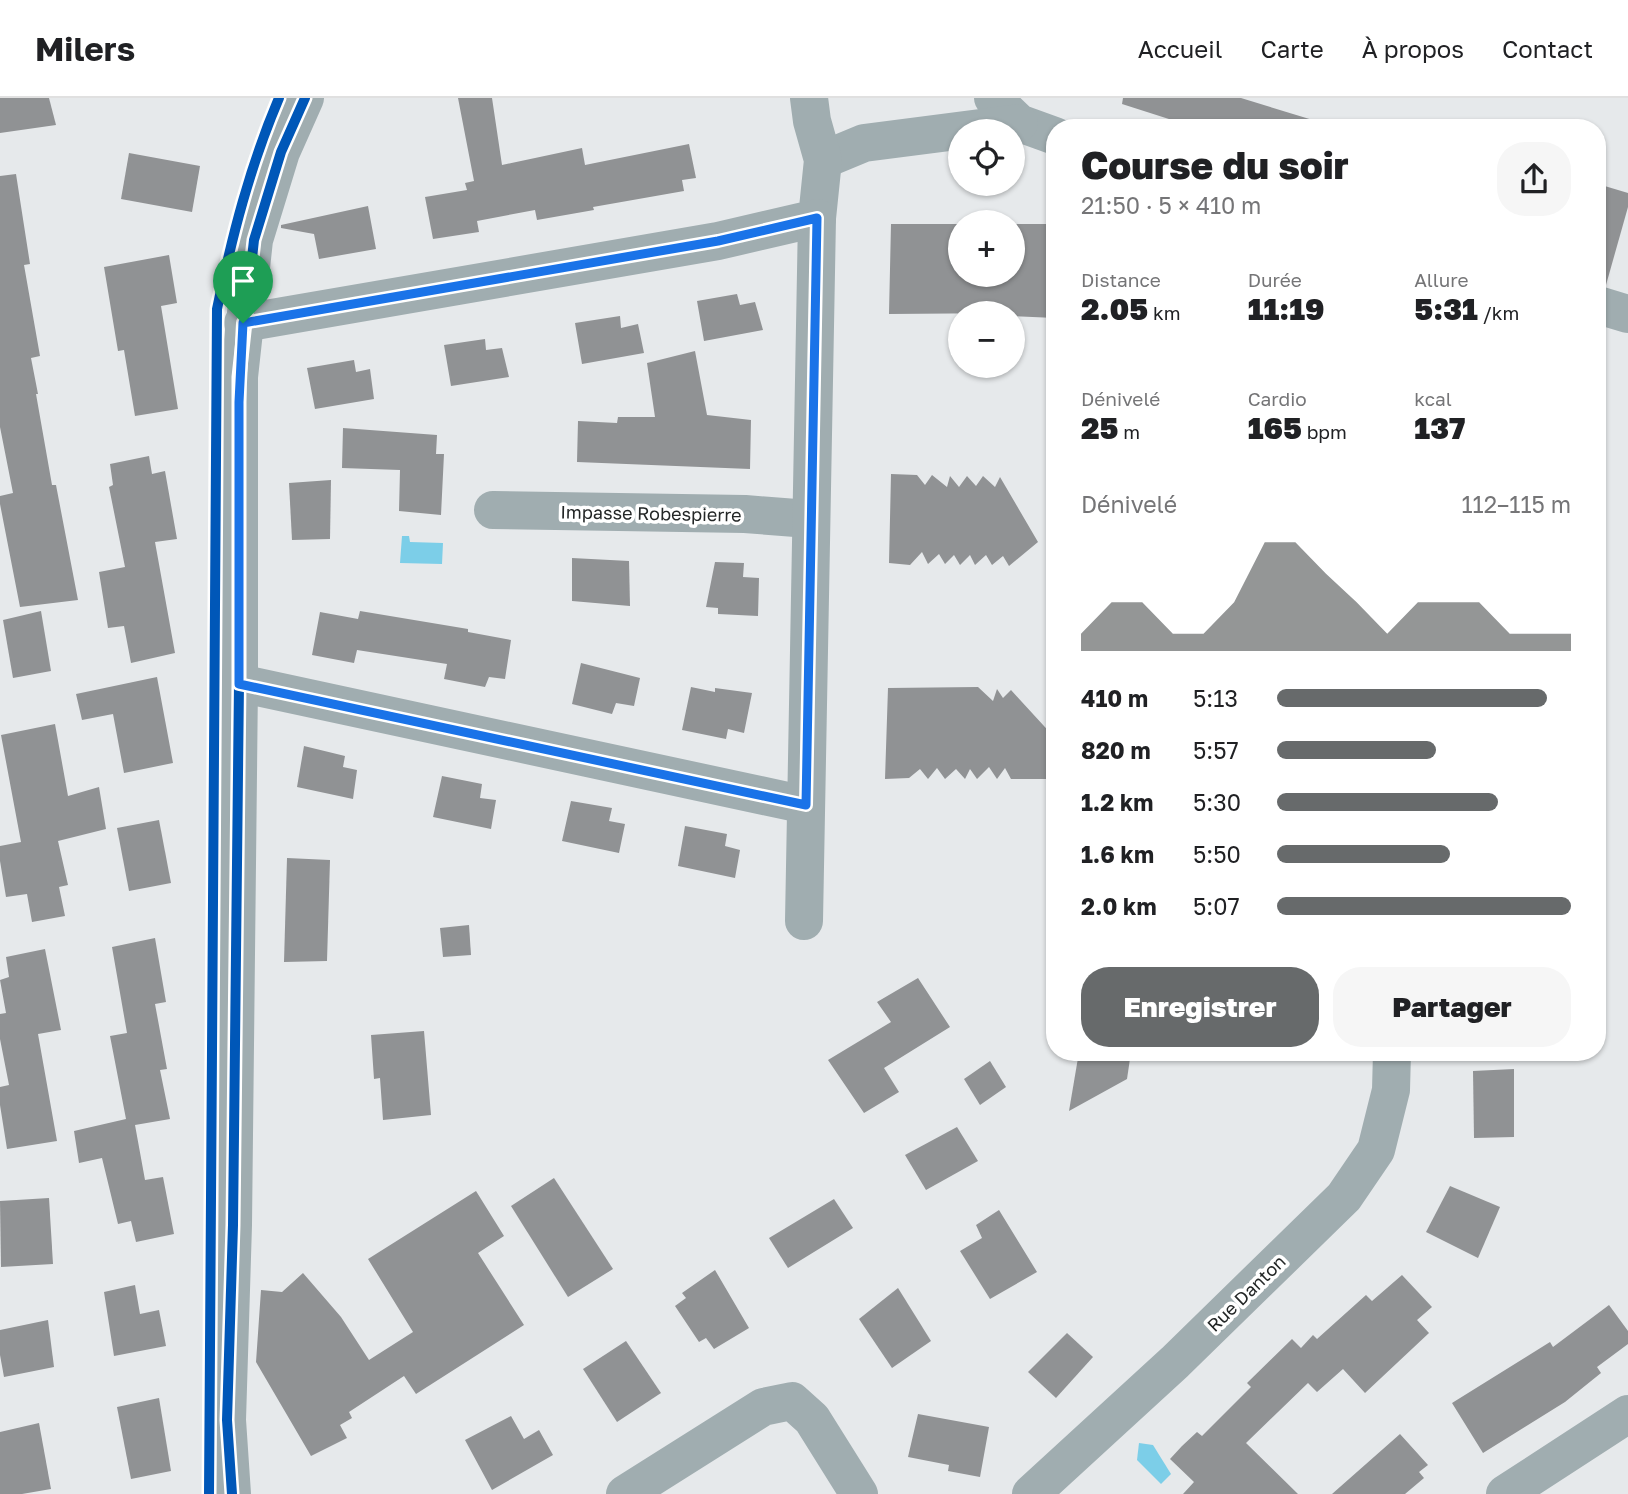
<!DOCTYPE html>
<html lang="fr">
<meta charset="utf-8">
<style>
:root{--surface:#fff;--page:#f6f6f6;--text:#202124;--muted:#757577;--line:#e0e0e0;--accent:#676a6b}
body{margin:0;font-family:"Golos Text",sans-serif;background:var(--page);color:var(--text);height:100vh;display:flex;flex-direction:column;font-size:26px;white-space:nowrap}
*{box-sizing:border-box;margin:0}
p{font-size:23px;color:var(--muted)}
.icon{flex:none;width:38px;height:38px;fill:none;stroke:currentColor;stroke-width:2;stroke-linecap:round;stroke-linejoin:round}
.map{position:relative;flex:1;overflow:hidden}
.sheet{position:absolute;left:1046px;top:21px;width:560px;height:942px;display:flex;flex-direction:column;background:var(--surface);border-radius:28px;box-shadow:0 2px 5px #0004}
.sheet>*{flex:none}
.buttons{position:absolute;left:948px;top:21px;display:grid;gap:14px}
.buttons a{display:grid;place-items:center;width:77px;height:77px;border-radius:50%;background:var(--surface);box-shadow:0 2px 5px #0004;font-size:35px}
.pin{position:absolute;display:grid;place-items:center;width:60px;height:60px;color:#fff;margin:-72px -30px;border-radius:50% 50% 50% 0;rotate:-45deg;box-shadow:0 0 7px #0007}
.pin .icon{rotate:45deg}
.round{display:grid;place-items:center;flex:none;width:74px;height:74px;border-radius:28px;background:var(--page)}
.summary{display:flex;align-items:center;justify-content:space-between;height:119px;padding:0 35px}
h1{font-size:38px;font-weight:800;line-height:52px}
.figures{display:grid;grid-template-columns:repeat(3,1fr);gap:10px;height:119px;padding:7px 35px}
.figures div{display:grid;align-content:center}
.figures b{font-size:30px;font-weight:800}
.figures small{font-size:19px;font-weight:400}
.figures p{font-size:19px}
.chart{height:196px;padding:14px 35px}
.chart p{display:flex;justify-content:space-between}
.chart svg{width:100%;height:126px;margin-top:7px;fill:var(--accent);opacity:.7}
.cta{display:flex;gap:14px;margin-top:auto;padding:14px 35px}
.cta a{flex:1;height:80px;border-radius:28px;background:var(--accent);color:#fff;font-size:28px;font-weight:800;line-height:80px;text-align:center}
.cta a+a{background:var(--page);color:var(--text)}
ul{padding:0 35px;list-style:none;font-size:23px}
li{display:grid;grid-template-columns:112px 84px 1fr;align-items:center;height:52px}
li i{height:18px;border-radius:9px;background:var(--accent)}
header{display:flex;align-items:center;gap:42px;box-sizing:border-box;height:98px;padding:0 35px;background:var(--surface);border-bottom:2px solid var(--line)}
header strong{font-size:33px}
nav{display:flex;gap:38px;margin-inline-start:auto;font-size:24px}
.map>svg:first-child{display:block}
.water{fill:#7ccee8}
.building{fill:#909294}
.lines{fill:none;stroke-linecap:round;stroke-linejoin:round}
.minor{stroke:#a0adb0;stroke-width:38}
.tertiary{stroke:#a0adb0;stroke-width:38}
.cycleway-casing{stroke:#fff;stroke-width:15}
.cycleway{stroke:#0057b8;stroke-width:10}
.route-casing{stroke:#fff;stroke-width:14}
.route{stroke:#1a73e8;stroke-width:9}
.labels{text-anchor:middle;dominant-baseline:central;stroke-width:7;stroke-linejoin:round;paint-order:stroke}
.street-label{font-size:18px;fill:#232626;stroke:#fff}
</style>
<header>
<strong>Milers</strong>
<nav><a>Accueil</a><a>Carte</a><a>À propos</a><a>Contact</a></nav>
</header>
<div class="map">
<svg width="1628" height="1396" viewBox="0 0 1628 1396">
<rect width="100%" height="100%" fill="#e6e9eb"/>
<g class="water">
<path d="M 402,438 L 409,438 L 410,444 L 443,445 L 442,466 L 400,465 Z"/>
<path d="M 1139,1345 L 1153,1347 L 1171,1376 L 1161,1386 L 1137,1362 Z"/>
</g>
<g class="building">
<path d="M 0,0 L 49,0 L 56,27 L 0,35 Z"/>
<path d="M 458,0 L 492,0 L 502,67 L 582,50 L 585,67 L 689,46 L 696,80 L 682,82 L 684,93 L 593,109 L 594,112 L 537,122 L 535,112 L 477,123 L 479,134 L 433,141 L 425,99 L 467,92 L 465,85 L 474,83 Z"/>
<path d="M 1123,0 L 1241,0 L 1316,23 L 1315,30 L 1197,30 L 1122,6 Z"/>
<path d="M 129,55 L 200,68 L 192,114 L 121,101 Z"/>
<path d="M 16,76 L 30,166 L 24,167 L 40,258 L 31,260 L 38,296 L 36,296 L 52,387 L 56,387 L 78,502 L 20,509 L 0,406 L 0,398 L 13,395 L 0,329 L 0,78 Z"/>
<path d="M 1598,86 L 1628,95 L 1628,109 L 1606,187 L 1598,186 Z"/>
<path d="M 368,108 L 376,151 L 319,161 L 314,136 L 281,130 L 281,127 Z"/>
<path d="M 891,126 L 961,126 L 961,177 L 1013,177 L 1013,126 L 1055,126 L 1055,220 L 1013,218 L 1013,215 L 889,216 Z"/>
<path d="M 169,157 L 177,205 L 161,208 L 178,311 L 135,318 L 124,252 L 118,253 L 104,169 Z"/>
<path d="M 737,196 L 740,207 L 755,204 L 763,232 L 704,243 L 697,203 Z"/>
<path d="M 620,218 L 621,230 L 638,226 L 644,255 L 582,266 L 575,225 Z"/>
<path d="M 485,241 L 486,252 L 502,250 L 509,279 L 451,288 L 444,247 Z"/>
<path d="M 695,253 L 707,317 L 751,322 L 750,371 L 577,364 L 578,323 L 617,325 L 618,319 L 655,319 L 647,265 Z"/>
<path d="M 354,262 L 356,274 L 370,271 L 374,301 L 315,311 L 307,270 Z"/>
<path d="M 343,330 L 437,337 L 436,356 L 444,356 L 441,417 L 399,413 L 400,372 L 342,370 Z"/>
<path d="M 149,358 L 152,376 L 165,373 L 177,441 L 155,444 L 175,555 L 131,565 L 124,528 L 108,530 L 99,474 L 125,469 L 109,389 L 113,387 L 110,366 Z"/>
<path d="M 891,376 L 917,377 L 925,387 L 932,377 L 947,389 L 950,378 L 959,389 L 967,378 L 976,388 L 983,378 L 995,389 L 1000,379 L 1038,444 L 1009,468 L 1003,458 L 992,467 L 986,457 L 975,467 L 970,457 L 960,467 L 954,457 L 945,466 L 939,456 L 928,466 L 922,454 L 910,467 L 889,465 Z"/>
<path d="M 331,382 L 330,441 L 292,442 L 289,385 Z"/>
<path d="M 572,460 L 629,463 L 630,508 L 572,503 Z"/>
<path d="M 715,464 L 744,465 L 743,479 L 759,480 L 758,518 L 718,516 L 718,510 L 706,509 Z"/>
<path d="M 41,513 L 51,573 L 13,580 L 3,522 Z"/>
<path d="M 360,513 L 468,531 L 468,534 L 511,542 L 505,581 L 489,579 L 485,589 L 444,581 L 447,566 L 357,552 L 354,565 L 312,557 L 320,514 L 358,521 Z"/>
<path d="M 581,565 L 640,580 L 634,608 L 616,605 L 612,616 L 572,606 Z"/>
<path d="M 157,579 L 173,665 L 124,675 L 113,616 L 82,622 L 76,596 Z"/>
<path d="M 691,589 L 715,594 L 715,590 L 752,595 L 744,635 L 728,631 L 726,641 L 682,632 Z"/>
<path d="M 978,589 L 993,603 L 997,591 L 1003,600 L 1011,592 L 1055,640 L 1055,681 L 1011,681 L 1005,670 L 997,681 L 989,669 L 977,681 L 970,671 L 965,681 L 956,671 L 945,681 L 937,670 L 928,681 L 920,671 L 909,680 L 885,681 L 888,590 Z"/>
<path d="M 55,626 L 68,698 L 99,689 L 106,731 L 58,743 L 68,787 L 59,789 L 65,818 L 32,824 L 27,796 L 6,799 L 0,763 L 0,748 L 21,744 L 1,637 Z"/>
<path d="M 304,648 L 345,658 L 343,669 L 357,672 L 353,701 L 297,689 Z"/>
<path d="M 442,678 L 482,686 L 480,700 L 496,702 L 491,731 L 433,719 Z"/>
<path d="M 571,703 L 612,710 L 609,723 L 625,726 L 619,755 L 562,743 Z"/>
<path d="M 159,722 L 171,785 L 129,793 L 117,730 Z"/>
<path d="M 685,728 L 727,736 L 725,748 L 740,752 L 735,780 L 678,768 Z"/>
<path d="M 287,760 L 330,762 L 327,863 L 284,864 Z"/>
<path d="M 469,827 L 471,857 L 443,859 L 440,830 Z"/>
<path d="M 155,840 L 166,904 L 155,906 L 167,971 L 160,972 L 170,1021 L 135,1027 L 145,1082 L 163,1079 L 174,1136 L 136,1144 L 131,1123 L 118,1126 L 102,1060 L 79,1065 L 74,1033 L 126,1021 L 110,938 L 127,935 L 112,849 Z"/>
<path d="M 45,851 L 61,932 L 38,936 L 57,1043 L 7,1051 L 0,1007 L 0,989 L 9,987 L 0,941 L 0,916 L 6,915 L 0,882 L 9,879 L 6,859 Z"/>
<path d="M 918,880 L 950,929 L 884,970 L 899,994 L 864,1015 L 828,962 L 891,924 L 877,904 Z"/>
<path d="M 424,933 L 431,1017 L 383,1022 L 380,980 L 374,981 L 371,937 Z"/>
<path d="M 1079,954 L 1131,954 L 1127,981 L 1069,1013 Z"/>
<path d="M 990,963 L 1006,989 L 980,1007 L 964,981 Z"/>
<path d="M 1514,971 L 1514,1039 L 1474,1040 L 1473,973 Z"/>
<path d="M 957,1029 L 978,1063 L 926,1092 L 905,1057 Z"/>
<path d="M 554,1080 L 613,1171 L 568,1199 L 511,1108 Z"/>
<path d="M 1450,1088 L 1500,1109 L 1478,1160 L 1426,1134 Z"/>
<path d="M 476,1093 L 504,1138 L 478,1155 L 524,1227 L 416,1296 L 404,1278 L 349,1314 L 352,1320 L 340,1327 L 347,1340 L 311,1358 L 256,1264 L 261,1192 L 282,1194 L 303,1175 L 341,1219 L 369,1262 L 413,1234 L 368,1161 Z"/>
<path d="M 49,1100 L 53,1166 L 1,1169 L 0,1103 Z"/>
<path d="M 834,1101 L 853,1130 L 788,1170 L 769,1140 Z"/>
<path d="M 999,1112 L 1037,1174 L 990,1201 L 960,1153 L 982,1140 L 976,1127 Z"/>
<path d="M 715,1172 L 749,1230 L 714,1251 L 706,1240 L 699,1244 L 675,1208 L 686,1200 L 682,1195 Z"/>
<path d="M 1402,1177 L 1432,1209 L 1417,1222 L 1429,1235 L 1365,1295 L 1343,1271 L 1317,1294 L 1308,1285 L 1246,1345 L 1298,1396 L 1183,1396 L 1194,1384 L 1170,1361 L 1182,1348 L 1197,1334 L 1202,1338 L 1251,1289 L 1247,1285 L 1292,1241 L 1301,1250 L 1313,1237 L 1317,1241 L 1366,1197 L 1372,1203 Z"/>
<path d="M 135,1187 L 140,1216 L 159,1212 L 166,1248 L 114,1258 L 104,1194 Z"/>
<path d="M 898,1190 L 931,1243 L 892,1270 L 859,1221 Z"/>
<path d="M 1609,1207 L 1628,1233 L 1628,1246 L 1597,1269 L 1601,1275 L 1565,1304 L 1483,1355 L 1452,1305 L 1550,1244 L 1553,1249 Z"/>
<path d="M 48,1222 L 54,1269 L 4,1279 L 0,1257 L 0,1232 Z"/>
<path d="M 1067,1235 L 1093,1259 L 1056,1300 L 1028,1274 Z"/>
<path d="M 626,1243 L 661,1295 L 617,1324 L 583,1271 Z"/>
<path d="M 159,1300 L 171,1373 L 131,1381 L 117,1309 Z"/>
<path d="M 918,1316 L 989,1329 L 980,1379 L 948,1373 L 949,1367 L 908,1359 Z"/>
<path d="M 511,1318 L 524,1341 L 539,1332 L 553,1357 L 492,1392 L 465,1342 Z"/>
<path d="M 39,1325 L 51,1391 L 22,1396 L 0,1396 L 0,1334 Z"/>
<path d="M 1400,1336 L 1428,1367 L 1419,1374 L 1424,1380 L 1405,1396 L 1332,1396 Z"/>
</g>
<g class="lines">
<g class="minor">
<path d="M 993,0 L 1019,25 L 1055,38"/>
<path d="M 823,62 L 864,45 L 1019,25"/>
<path d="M 1598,207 L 1628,216"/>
<path d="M 243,225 L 718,143 L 817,120 L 823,62 L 812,23 L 809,0"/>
<path d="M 493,412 L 745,416 L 809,421"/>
<path d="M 239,585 L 806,707"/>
<path d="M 804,823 L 817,120"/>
<path d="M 625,1396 L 763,1309 L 792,1303 L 812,1321 L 859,1396"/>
<path d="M 1031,1396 L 1175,1264 L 1344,1099 L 1376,1052 L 1391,992 L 1392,954"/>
<path d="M 1505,1396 L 1628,1316"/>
</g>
<path class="tertiary" d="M 232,1396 L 227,1322 L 233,1127 L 239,585 L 239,279 L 254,142 L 281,54 L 305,0"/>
<g class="cycleway-casing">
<g id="cycleway">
<path d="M 209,1396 L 217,211 C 232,138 250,68 279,0"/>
<path d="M 232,1396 L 227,1322 L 233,1127 L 239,585 L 239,279 L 254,142 L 281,54 L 305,0"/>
</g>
</g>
<use href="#cycleway" class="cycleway"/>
</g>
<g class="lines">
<g class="route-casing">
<path id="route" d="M 817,120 L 806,707 L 239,586 L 239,304 L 243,225 L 718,143 Z"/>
</g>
<use href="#route" class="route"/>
</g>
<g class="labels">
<g class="street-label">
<text transform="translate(651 415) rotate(1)">Impasse Robespierre</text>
<text transform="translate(1246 1195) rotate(-44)">Rue Danton</text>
</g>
</g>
</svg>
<div class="buttons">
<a><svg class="icon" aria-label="locate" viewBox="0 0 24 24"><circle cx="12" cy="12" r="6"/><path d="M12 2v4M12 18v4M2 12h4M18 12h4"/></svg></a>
<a>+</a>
<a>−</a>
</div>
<div class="pin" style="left:243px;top:225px;background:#1e9e55"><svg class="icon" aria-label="arrive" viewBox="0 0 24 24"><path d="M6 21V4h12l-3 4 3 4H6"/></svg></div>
<section class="sheet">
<div class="summary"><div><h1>Course du soir</h1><p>21:50 · 5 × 410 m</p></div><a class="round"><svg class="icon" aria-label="share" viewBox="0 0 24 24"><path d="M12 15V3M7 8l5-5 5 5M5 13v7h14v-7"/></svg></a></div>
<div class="figures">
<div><p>Distance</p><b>2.05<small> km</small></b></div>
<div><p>Durée</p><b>11:19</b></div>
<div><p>Allure</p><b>5:31<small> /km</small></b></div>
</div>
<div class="figures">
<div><p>Dénivelé</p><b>25<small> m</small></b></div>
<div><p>Cardio</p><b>165<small> bpm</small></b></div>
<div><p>kcal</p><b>137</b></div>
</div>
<div class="chart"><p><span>Dénivelé</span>112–115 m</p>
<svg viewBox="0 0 160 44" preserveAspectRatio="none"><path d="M0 44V38L10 27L20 27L30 38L40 38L50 27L60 6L70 6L80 17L90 27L100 38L110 27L120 27L130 27L140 38L150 38L160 38V44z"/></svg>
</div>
<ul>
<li><b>410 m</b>5:13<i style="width:92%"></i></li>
<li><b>820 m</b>5:57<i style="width:54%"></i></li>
<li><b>1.2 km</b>5:30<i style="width:75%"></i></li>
<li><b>1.6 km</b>5:50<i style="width:59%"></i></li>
<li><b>2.0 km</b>5:07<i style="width:100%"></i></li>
</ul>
<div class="cta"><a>Enregistrer</a><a>Partager</a></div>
</section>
</div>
